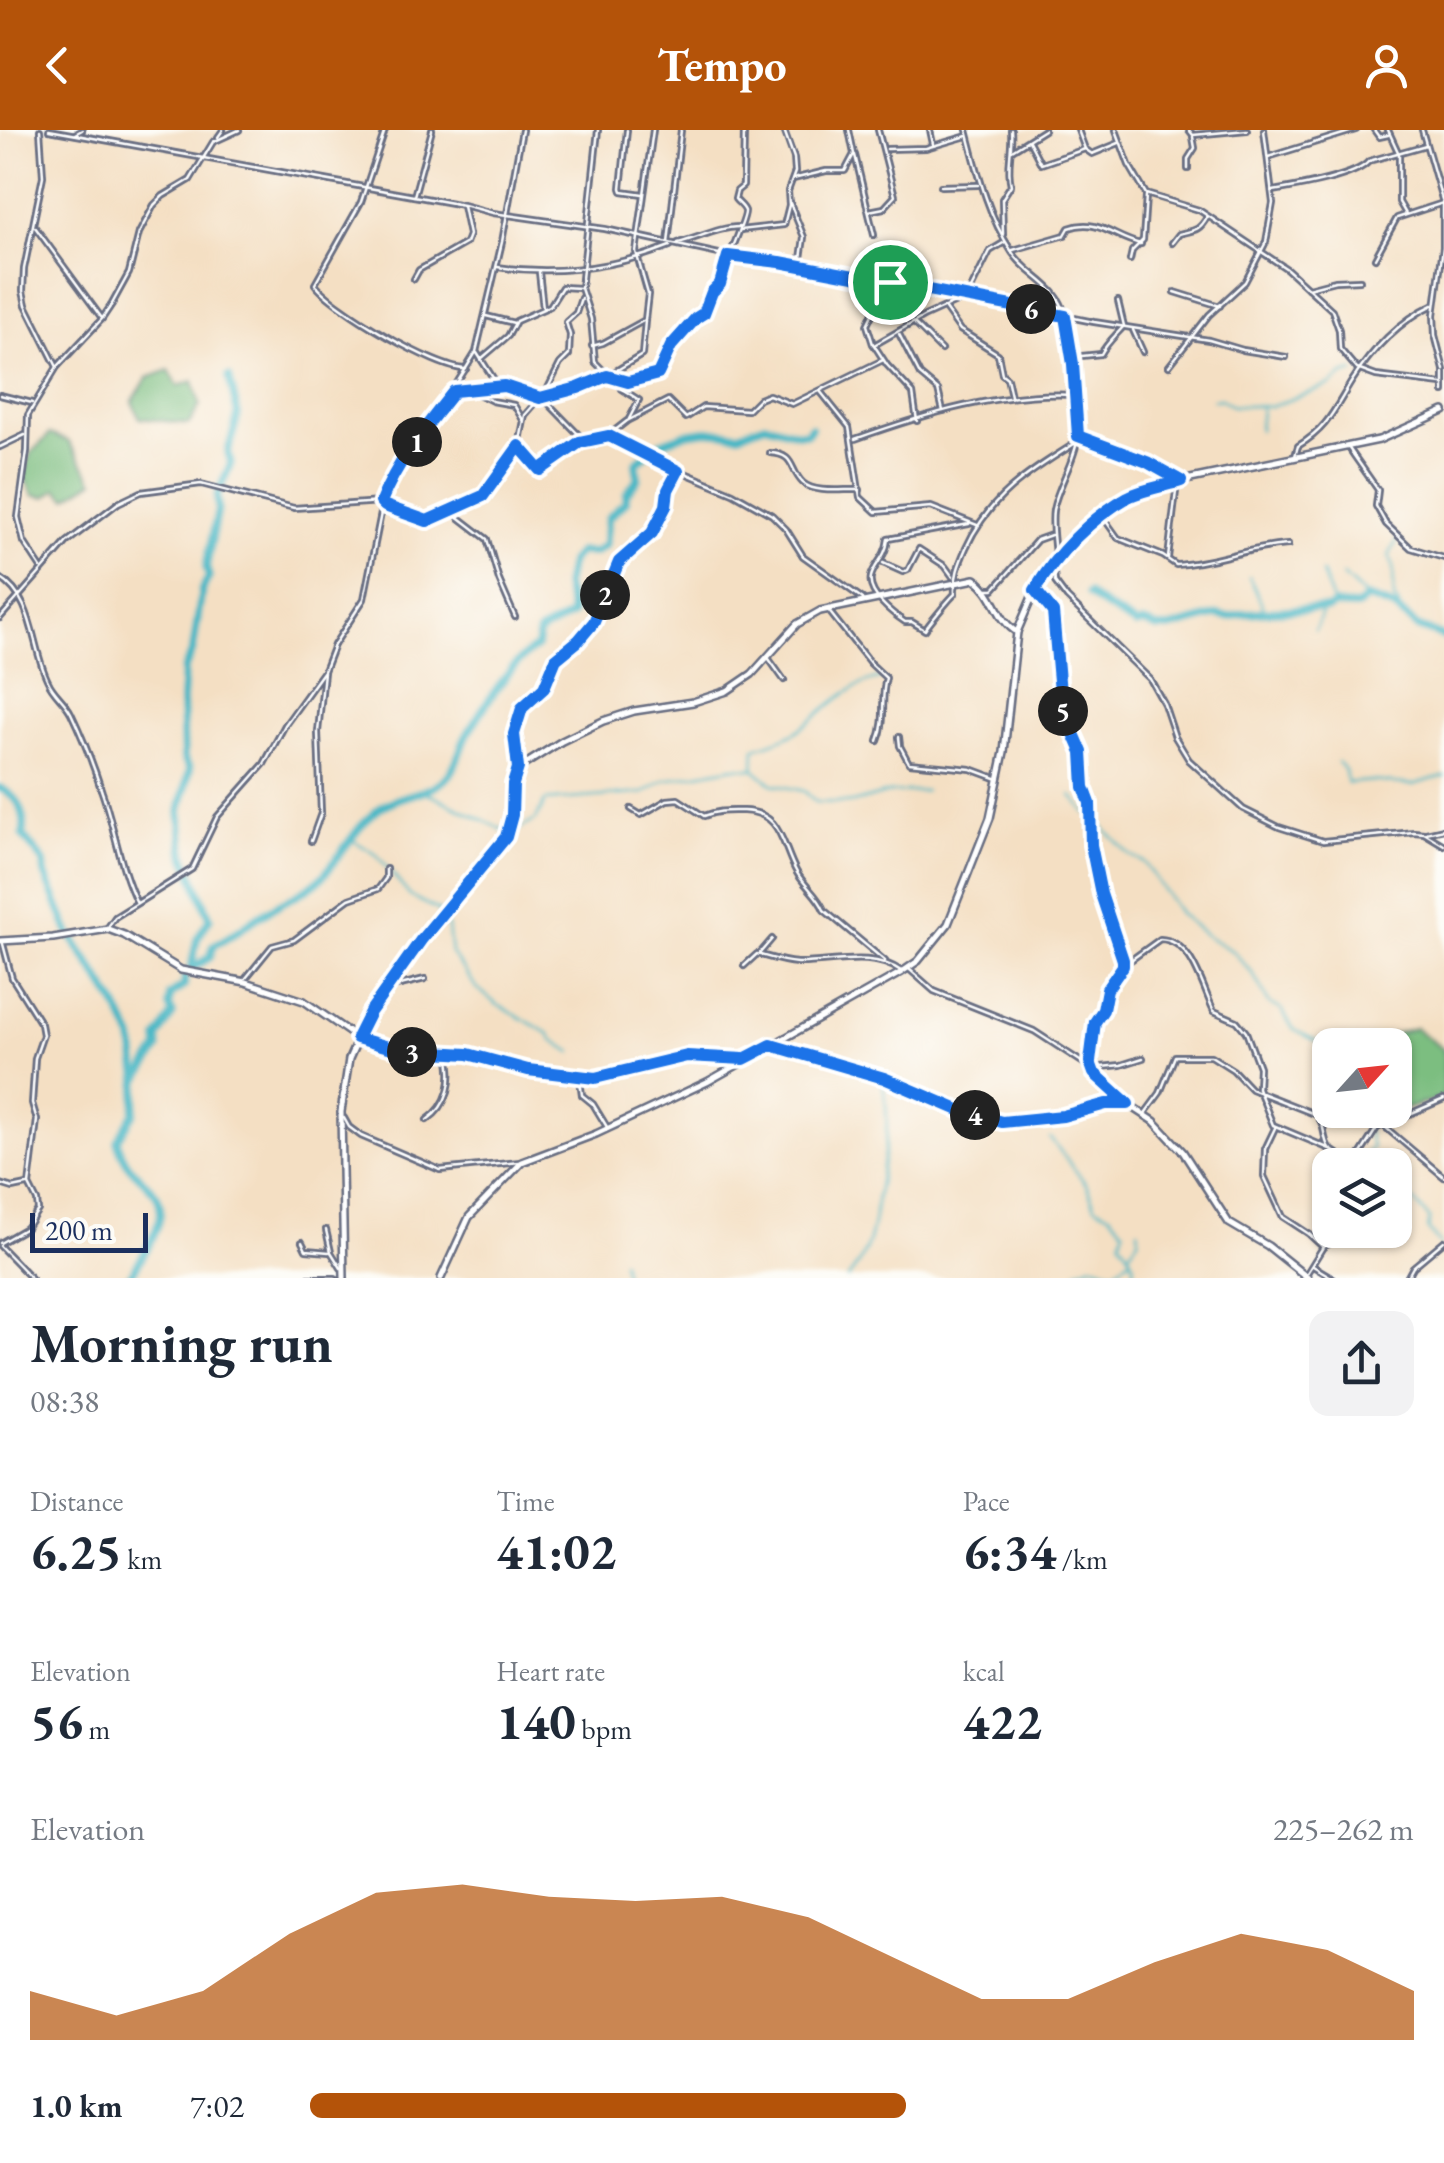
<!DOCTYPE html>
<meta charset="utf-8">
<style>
:root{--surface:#fff;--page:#f2f2f3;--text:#1f2937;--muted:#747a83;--accent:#b45309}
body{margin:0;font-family:"EB Garamond",serif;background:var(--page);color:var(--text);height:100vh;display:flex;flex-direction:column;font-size:38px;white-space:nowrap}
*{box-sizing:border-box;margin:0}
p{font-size:32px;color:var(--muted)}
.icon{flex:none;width:55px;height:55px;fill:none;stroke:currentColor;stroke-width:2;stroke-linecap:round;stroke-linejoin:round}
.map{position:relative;height:1148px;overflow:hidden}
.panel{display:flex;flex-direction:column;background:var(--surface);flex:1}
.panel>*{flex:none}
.needle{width:65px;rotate:63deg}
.tools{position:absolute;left:1312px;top:898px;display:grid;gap:20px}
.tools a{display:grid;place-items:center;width:100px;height:100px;border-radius:20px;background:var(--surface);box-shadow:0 2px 8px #0004;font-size:50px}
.scale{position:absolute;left:30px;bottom:25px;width:118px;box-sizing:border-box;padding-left:10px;border:5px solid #1b2f5e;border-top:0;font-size:28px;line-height:35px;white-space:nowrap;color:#1b2f5e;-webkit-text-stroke:8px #fdfcf7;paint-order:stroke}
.pin{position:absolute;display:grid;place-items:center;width:85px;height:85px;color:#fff;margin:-42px;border:5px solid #fff;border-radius:50%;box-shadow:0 2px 10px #0007}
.km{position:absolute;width:50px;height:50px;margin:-25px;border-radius:50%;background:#222;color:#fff;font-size:28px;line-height:50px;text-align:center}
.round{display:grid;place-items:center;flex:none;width:105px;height:105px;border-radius:20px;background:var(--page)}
.overview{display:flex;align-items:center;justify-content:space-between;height:170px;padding:0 30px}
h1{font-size:55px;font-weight:700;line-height:75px}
.metrics{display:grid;grid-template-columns:repeat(3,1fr);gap:15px;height:170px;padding:10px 30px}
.metrics div{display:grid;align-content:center}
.metrics b{font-size:50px;font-weight:700}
.metrics small{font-size:28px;font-weight:400}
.metrics p{font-size:28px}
.chart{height:280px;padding:20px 30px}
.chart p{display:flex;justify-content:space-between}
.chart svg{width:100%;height:180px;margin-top:10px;fill:var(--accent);opacity:.7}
ul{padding:0 30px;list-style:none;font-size:32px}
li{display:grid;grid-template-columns:160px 120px 1fr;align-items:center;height:75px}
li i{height:25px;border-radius:12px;background:var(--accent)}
header{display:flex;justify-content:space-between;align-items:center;height:130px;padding:0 30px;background:var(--accent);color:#fff;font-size:45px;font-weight:700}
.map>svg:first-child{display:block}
.forest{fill:#7cbe80;stroke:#4c766f;stroke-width:2.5}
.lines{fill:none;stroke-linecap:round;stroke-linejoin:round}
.stream{stroke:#4ab7c5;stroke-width:2.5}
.river{stroke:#4ab7c5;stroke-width:8}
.minor-casing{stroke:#676d81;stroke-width:8}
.tertiary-casing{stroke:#676d81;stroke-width:10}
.minor{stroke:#fff;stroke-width:2.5}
.tertiary{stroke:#fff;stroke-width:5}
.route-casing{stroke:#fff;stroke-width:20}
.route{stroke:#1a73e8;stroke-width:12}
</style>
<header><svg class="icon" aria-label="back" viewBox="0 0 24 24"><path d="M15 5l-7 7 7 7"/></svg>Tempo<svg class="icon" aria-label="person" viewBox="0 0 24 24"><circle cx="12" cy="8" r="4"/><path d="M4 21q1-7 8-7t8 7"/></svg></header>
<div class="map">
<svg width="1444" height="1148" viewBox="0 0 1444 1148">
<rect width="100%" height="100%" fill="#fdfcf7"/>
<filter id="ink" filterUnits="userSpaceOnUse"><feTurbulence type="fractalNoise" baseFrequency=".01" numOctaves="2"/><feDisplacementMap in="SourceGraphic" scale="20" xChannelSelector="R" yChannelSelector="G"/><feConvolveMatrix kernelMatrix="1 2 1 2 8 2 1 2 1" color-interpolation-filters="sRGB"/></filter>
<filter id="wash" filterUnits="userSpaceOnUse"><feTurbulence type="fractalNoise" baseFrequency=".0048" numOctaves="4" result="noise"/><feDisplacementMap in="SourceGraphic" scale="40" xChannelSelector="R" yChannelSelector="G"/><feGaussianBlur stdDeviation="2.25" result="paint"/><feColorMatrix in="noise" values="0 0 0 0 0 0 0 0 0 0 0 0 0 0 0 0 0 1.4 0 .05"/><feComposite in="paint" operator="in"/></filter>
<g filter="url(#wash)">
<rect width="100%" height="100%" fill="#f4dfc3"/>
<g class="forest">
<path d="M 169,240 L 178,256 L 193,251 L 200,275 L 189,294 L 140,288 L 132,272 L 147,248 Z"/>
<path d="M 50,304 L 68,311 L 94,351 L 67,368 L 57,359 L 46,367 L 33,365 L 24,347 L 30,324 Z"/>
<path d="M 1415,898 L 1444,920 L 1444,967 L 1394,983 L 1386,980 L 1395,980 L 1395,915 L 1373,915 L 1377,909 Z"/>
</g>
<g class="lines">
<g class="stream">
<path d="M 1213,270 L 1221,269 L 1232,276 L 1272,276 L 1330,255 L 1344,245 L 1354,242"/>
<path d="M 1259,300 L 1261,278"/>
<path d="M 1342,445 L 1367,468"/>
<path d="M 1249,447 C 1255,460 1262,471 1265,484"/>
<path d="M 1395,478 L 1399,475 L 1394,469 L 1393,435 L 1389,426 L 1398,408"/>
<path d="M 1315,500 L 1322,483 L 1334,475 L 1322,443"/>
<path d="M 1338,632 L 1345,640 L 1347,653 L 1373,651 L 1412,655 L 1444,646"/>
<path d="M 754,639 L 755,618 C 769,613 788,608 800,599 C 825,580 848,555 881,548"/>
<path d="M 423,661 L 504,700"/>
<path d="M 1072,666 L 1087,683"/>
<path d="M 1093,687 L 1130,725 L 1144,732 L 1180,784 L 1205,805 L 1234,822 L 1253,844 L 1269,873 L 1282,880 L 1294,900 L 1327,916 L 1330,926"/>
<path d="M 511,703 L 536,690 L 545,671 L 644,663 L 665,650 L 735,637 L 754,639 L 772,654 L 804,661 L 816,672 L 853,673 L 888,663 L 925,661"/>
<path d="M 353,710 L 377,725 L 410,766 L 438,780 L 448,797 L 451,823 L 476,857 L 496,874 L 550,904 L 552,909 L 572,922"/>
<path d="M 1370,980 L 1367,999 L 1372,1017 L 1366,1024 L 1374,1035"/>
<path d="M 1050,1008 L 1086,1054 L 1095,1076 L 1111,1085 L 1124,1100 L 1120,1111 L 1129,1123"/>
<path d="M 1395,1051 L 1430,1089 L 1428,1100 L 1439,1113"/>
<path d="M 1441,1116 L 1444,1119"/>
<path d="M 622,1131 L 625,1148"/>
<path d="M 1077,1141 L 1092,1134 L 1113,1141 L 1131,1129"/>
<path d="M 848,1148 C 877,1112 872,1089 880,1047 C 887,1010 890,991 883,954"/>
<path d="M 1134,1148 L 1134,1134 L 1129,1123 L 1139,1108 L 1138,1099"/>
</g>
<g class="river">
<path d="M 646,324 L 665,311 L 685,304 L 707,301 L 739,304 L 765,294 L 797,303 L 807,303 L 811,297"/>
<path d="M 1088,464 C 1103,477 1119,484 1136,495 L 1143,493 L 1158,498 L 1170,498 L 1218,485 C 1230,490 1236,484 1248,483 C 1274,481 1302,478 1328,479 L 1334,475 L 1357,476 L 1367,468 L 1395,478 L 1417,497 L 1444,507"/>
<path d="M 0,658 C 21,668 27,684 23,706 L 44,732 L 45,744 L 69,802"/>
<path d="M 72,807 L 116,874 L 133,909 L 138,950"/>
<path d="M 191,839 L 210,827 L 214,815 C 234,806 247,793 266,782 C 281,772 311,760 323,746 C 343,723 357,694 383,676 C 402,664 429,664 446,648 C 457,637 459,620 466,607 C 480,582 513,529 537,517 L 539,503 C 550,494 561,494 572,484 L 565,456 L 570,432 L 579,422 L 594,423 L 605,415 L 608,388 L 626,371 L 626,364 L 638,348 L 636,333 L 645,326"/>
<path d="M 191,839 L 197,809 L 210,788 L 184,723 L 180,681 L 190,639 L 184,629 L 182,570 L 184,540 L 193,520 L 202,459 L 209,447 L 206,437 L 218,379 L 217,366 L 231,333 L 228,322 L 238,285 L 229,247"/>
<path d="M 129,1148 C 141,1127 174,1085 154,1062 C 135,1040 127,1041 117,1011 L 134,983 L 138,950 L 159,918 L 158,908 L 173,884 L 169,876 L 170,865 L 184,856 L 185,846"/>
</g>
</g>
</g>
<g filter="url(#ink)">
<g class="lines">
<g class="minor-casing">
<g id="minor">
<path d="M 40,0 L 43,46 L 24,139 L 23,161 L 26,175 L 57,237 L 28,285 L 27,321 L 18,387 L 24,412 L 41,438"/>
<path d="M 49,0 L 463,75 L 493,83 L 605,99 L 728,126 L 765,129 L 900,153 L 1094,192 L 1209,210 L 1243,220 L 1286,227"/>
<path d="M 385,0 L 361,72 L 315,154 C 332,178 437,240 466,239"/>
<path d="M 598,0 L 581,158 L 591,189 L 595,232 L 606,243"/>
<path d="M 627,0 L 621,58 L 622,61 L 643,64"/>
<path d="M 930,0 L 933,14"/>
<path d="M 967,0 C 978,43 987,84 1012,122 C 1028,147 1058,154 1065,185 C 1071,214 1082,279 1078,307 C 1074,333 1058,355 1053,380 C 1051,395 1054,411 1055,426"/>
<path d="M 1078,0 L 1085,19 L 1092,24 L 1119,13"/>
<path d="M 1116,0 L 1129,35 L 1146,64 L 1199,80 L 1287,139 L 1332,180 L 1339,200 L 1340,219 L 1357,239 L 1376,246 L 1442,254"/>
<path d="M 1189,0 L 1193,5 L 1247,0"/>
<path d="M 1374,0 L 1379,7 L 1388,5"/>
<path d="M 1388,0 L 1399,24 L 1399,72 L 1406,84"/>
<path d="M 1422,0 L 1443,73 L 1443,117 L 1434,185 L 1435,205 L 1444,240"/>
<path d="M 75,4 L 82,0"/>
<path d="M 218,7 L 223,0"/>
<path d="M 1029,11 L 1041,34 L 1085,19"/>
<path d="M 887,19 L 926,18 L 967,6"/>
<path d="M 1012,20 L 1044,0"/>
<path d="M 855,25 L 874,105"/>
<path d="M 1268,27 L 1356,0"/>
<path d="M 1188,39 L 1188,29 L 1195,18 L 1193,7"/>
<path d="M 793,49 L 826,41 L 845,41 L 854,24 L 849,0"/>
<path d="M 941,56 L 978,55"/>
<path d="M 1273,61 C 1296,57 1357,47 1369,31 L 1426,15"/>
<path d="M 414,66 L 432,0"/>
<path d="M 790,73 L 804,107 L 800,136"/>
<path d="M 869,81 L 884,78 L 895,66 L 878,0"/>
<path d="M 35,97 L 101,187"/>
<path d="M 740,100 L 784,95 L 789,75 L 788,61 L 795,42 L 794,28 L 784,0"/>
<path d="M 1003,104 L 1002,69 L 1011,55 C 1006,36 1013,20 1011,0"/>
<path d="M 668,113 L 681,0"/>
<path d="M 678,113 C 699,108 719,97 739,97"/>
<path d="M 1172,113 L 1179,104 C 1193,100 1199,102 1207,87"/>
<path d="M 1013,120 L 1065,105 L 1069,98 C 1098,87 1115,109 1141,114"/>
<path d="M 1375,128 L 1397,88 L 1443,73"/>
<path d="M 1130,130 L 1132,121 L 1143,110 L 1146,66"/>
<path d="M 497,137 C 556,145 615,138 670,116"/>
<path d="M 539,142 L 543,178"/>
<path d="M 414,149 L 419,140 L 466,113 L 469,105 L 463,76"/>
<path d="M 1308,158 L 1335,151 L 1360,150"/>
<path d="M 1175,162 L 1220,176"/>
<path d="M 945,179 L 960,200 L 998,224 L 1002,244 L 1007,248 L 1011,266"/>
<path d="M 486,186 L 514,193"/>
<path d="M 915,194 L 941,220"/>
<path d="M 1133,200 L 1143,222"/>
<path d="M 899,204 L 920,245 L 938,260 L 943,281"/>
<path d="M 873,214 L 867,195 L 875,178"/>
<path d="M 592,216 L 603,213 L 645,190 L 648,164 L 636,122 L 653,0"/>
<path d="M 477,223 L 495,251 L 545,270 L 583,309 L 596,311 L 612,306 L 666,335 L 733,363 L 772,385 L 786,399 L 803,426 L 863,469"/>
<path d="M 1072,227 L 1101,224 C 1106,214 1116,205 1124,196 L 1118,171"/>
<path d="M 481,229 L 508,206 L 516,191 L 550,176 L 562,157 L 580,158"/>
<path d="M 58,236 L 102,189 L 112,174 L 129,143 L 139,103 L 154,75 L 163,66 L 190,50 L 213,12 L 239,0"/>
<path d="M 1169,236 L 1209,185 L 1245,152 L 1266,112 L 1273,73 L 1264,0"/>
<path d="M 1444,243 L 1444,262"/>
<path d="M 609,245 L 642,225 L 645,191"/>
<path d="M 619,251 L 622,259 L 639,270 L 629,289"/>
<path d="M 466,258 L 492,271 L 514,275 L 523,290"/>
<path d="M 471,258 L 503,256"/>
<path d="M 820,261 L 849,297 L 860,367 L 876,382 L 931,377 L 977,395"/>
<path d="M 545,264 L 560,234 L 569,225 L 570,205 L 566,192 L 576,183 L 581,168"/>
<path d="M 0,265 L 32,273"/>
<path d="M 917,291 L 913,263 L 887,235 L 874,215 L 925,186 L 967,167 L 990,121 L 1005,112"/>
<path d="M 609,305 L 627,291 L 668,270 L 686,288 L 703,277 L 748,280 L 759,269 L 769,265 L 792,274 L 883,230"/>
<path d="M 1080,306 L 1147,331 L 1177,348"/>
<path d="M 855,309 C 925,284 1000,261 1075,265"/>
<path d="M 520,316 L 540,340 C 557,333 570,315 586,311"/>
<path d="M 0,317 L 25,305"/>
<path d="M 1348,317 L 1378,360 L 1376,376 L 1386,394 L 1411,418 L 1444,428"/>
<path d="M 770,323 C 796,324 789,340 803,353 C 816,364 844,359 860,360"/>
<path d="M 1295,326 L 1298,316 C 1328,298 1334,280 1352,251 C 1371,221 1400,190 1433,175"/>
<path d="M 452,382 L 487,409 L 499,450 L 515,487"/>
<path d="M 1103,387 L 1118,408 L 1163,426 L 1176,435 C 1214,433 1249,417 1288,415"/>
<path d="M 969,394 L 888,409 C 886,428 874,434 871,447 C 867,464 893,484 905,492 L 912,492 L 925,500 C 928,495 951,467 955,464 C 954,447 959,434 966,418 C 989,367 1028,343 1074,314"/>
<path d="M 1168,428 L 1177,353"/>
<path d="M 883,433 L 903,442 L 908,440 L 919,419 L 945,436 L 953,447"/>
<path d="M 1053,435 L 1055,452 L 1067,468 L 1150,549 L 1164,574 L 1175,607 L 1189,630 L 1243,679 L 1279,697 L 1323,711 L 1414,702 L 1424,703 L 1444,715"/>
<path d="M 0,448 C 35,469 31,518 48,551 C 53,563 65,571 71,583 C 82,606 94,637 102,662 C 115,699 120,739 137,773"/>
<path d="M 988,459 L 994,459 L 1037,410 L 1051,405"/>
<path d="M 1036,461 L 1053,482 L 1061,574 L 1082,622 L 1084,657 L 1090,673 L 1091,715 L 1101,764 L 1123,830 L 1123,836 L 1107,859 L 1103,879 L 1095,892 L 1090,933 L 1094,943 L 1126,971"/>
<path d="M 828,480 L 870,533 L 886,548 C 880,569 887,589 878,611"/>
<path d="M 0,488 L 67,412 L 118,373 L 141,362 L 201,354 L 294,378 L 381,372 L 396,382 L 422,391 L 448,383 L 483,367 L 519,316 L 525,285 L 540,268 L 578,258 L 607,246 L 628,252 L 657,244 L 671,216 L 696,188 L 704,183 C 710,172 747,88 745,81 C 743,76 738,73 735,69 L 737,61 L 743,56 L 744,0"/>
<path d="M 769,529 L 784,550"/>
<path d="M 899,607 L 900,616 L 909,633 L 971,639 L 998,649"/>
<path d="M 518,637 L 514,604 L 522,578 L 544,558 L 556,529 L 578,511 L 593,492 L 619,432 L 652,403 L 666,376 L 668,359 L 677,342"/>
<path d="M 631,679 L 641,685 L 667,670 L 678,669 L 704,686 C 719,680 728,681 743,681 C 782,682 781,713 796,741 C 804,756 818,765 824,780 L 885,831"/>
<path d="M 1426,703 L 1444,699"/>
<path d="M 311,711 L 321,683 L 318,602 L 324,542"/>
<path d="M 108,797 L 115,787 L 192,739 L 217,687 L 264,634 L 285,595 L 324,541 L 334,515 L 364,469 L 385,363 L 402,331 L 436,287 L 476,222 L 502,112 L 522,0"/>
<path d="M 760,823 L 772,809"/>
<path d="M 1124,835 L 1160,809 C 1193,810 1202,858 1214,881 L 1237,891 L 1246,902 L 1259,937 L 1258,958 L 1273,995 L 1330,1019 L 1351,1033 L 1358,1028 L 1377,998 L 1444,969"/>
<path d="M 744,836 L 757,824 C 771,828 783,832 797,833 C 831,834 871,820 901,841"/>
<path d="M 909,839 L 934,861 L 1034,901 L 1091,938 L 1121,935 L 1143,928"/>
<path d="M 246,848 L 272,816 L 294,810 L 349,769 L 378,759 L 386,748 L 386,739"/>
<path d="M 392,857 L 425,849"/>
<path d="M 580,950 L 582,965 L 593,974 L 607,997"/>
<path d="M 1146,982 L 1160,963 L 1175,926 L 1211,926 L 1233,940 L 1251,959 L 1317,985 C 1326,995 1322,1007 1329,1018"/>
<path d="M 344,988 L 349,997 L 361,1006 L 440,1040 L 520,1032"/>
<path d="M 427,990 C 449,975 454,950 448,925"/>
<path d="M 1385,997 L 1444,1047"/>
<path d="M 1275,998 L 1265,1019 L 1264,1046 L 1283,1087 L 1309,1104 L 1323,1117"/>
<path d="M 0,1054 L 13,1058 L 27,1055"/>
<path d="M 326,1100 L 331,1122 L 341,1138"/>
<path d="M 302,1112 L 306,1120 L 329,1122"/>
<path d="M 0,1113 L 26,1098 L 38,1080 L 37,1071 L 29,1055 L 37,990 L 32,973 L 35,928 L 43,905 L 41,894 L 12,848 L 3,814"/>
<path d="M 0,1116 L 31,1148"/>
<path d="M 1313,1136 L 1333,1148"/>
<path d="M 1307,1143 L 1323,1117 L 1356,1100"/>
<path d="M 306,1148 L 335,1148"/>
<path d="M 1407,1148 L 1413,1137 L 1444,1111"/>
</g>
</g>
<g class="tertiary-casing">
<g id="tertiary">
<path d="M 0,811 L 53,808 L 108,799 L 124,805 L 181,840 L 246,852 L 304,871 L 357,908 L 399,921 L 468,923 L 528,939 L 595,948 L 687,927 L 741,929"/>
<path d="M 771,915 L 884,948 L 961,981 L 1001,992 L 1063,986 L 1106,974 L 1128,974 L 1154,991 L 1183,1022 L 1229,1093 L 1268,1116 L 1308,1148"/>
<path d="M 344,1148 L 341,982 L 349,929 L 370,882 L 421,810 L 506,707 L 512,685 L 514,647 L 519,638 L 562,611 L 603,591 L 634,581 L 693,572 L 727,561 L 752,544 L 797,494 L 820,481 L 975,449 C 996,463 996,490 1017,502"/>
<path d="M 441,1148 L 469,1087 L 522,1032 L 596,1004 L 707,952 L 902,842 L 918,831 L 948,794 L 990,688 L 1004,622 L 1017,502 L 1035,460 L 1056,427 L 1087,398 L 1127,368 L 1181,351 L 1379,310 L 1444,281"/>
</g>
</g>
<use href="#minor" class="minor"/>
<use href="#tertiary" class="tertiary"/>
</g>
</g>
<g class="lines" filter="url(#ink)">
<g class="route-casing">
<path id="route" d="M 728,126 L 780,132 L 1065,186 L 1073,234 L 1078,306 L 1147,332 L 1181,351 C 1164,356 1144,359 1128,367 C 1091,388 1056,424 1035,460 L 1053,482 L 1061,574 L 1082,622 L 1084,657 L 1090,673 L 1091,715 L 1101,764 L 1123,830 L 1123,836 L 1107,859 L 1103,880 L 1095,892 L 1090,932 L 1094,943 L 1128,974 L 1106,974 L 1063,986 L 1002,992 L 961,981 L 884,948 L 771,915 L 744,929 L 687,926 L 595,948 L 528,940 L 468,924 L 399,920 L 357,908 L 370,882 L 421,810 L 506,707 L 512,685 L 513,654 L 518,638 L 514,604 L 522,578 L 544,558 L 556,529 L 578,511 L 594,492 L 619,432 L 652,403 L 666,376 L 668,360 L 678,341 L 609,306 L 580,312 L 540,340 L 519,316 L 483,366 L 427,391 L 385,376 L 381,372 C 397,331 427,295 454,261 L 504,256 L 540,268 L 578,258 L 607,246 L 628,252 L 658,244 L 671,216 L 696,188 L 704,183 L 712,162 L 720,154 Z"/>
</g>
<use href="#route" class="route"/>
</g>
</svg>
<div class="tools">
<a><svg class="needle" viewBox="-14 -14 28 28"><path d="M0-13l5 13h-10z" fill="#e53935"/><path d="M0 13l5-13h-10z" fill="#747a83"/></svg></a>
<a><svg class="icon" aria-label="layers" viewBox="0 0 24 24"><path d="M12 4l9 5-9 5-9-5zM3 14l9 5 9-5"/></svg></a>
</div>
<div class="scale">200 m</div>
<div class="pin" style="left:890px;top:152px;background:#1e9e55"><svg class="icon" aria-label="arrive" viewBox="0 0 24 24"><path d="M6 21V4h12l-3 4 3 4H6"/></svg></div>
<b class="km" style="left:417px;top:312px">1</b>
<b class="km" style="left:605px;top:465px">2</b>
<b class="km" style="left:412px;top:922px">3</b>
<b class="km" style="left:975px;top:985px">4</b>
<b class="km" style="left:1063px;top:581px">5</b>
<b class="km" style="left:1031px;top:179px">6</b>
</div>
<section class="panel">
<div class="overview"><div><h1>Morning run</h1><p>08:38</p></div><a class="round"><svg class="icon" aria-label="share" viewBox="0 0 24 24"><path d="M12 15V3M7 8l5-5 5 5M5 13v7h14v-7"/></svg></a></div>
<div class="metrics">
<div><p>Distance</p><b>6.25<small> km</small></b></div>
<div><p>Time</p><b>41:02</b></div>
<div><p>Pace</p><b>6:34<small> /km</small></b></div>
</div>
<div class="metrics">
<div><p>Elevation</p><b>56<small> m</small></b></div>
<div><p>Heart rate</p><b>140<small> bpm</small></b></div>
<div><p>kcal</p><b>422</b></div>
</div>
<div class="chart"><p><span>Elevation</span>225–262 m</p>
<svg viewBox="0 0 160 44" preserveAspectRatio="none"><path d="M0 44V32L10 38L20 32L30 18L40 8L50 6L60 9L70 10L80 9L90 14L100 24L110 34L120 34L130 25L140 18L150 22L160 32V44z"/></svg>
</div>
<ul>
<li><b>1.0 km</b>7:02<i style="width:54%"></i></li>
</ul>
</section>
